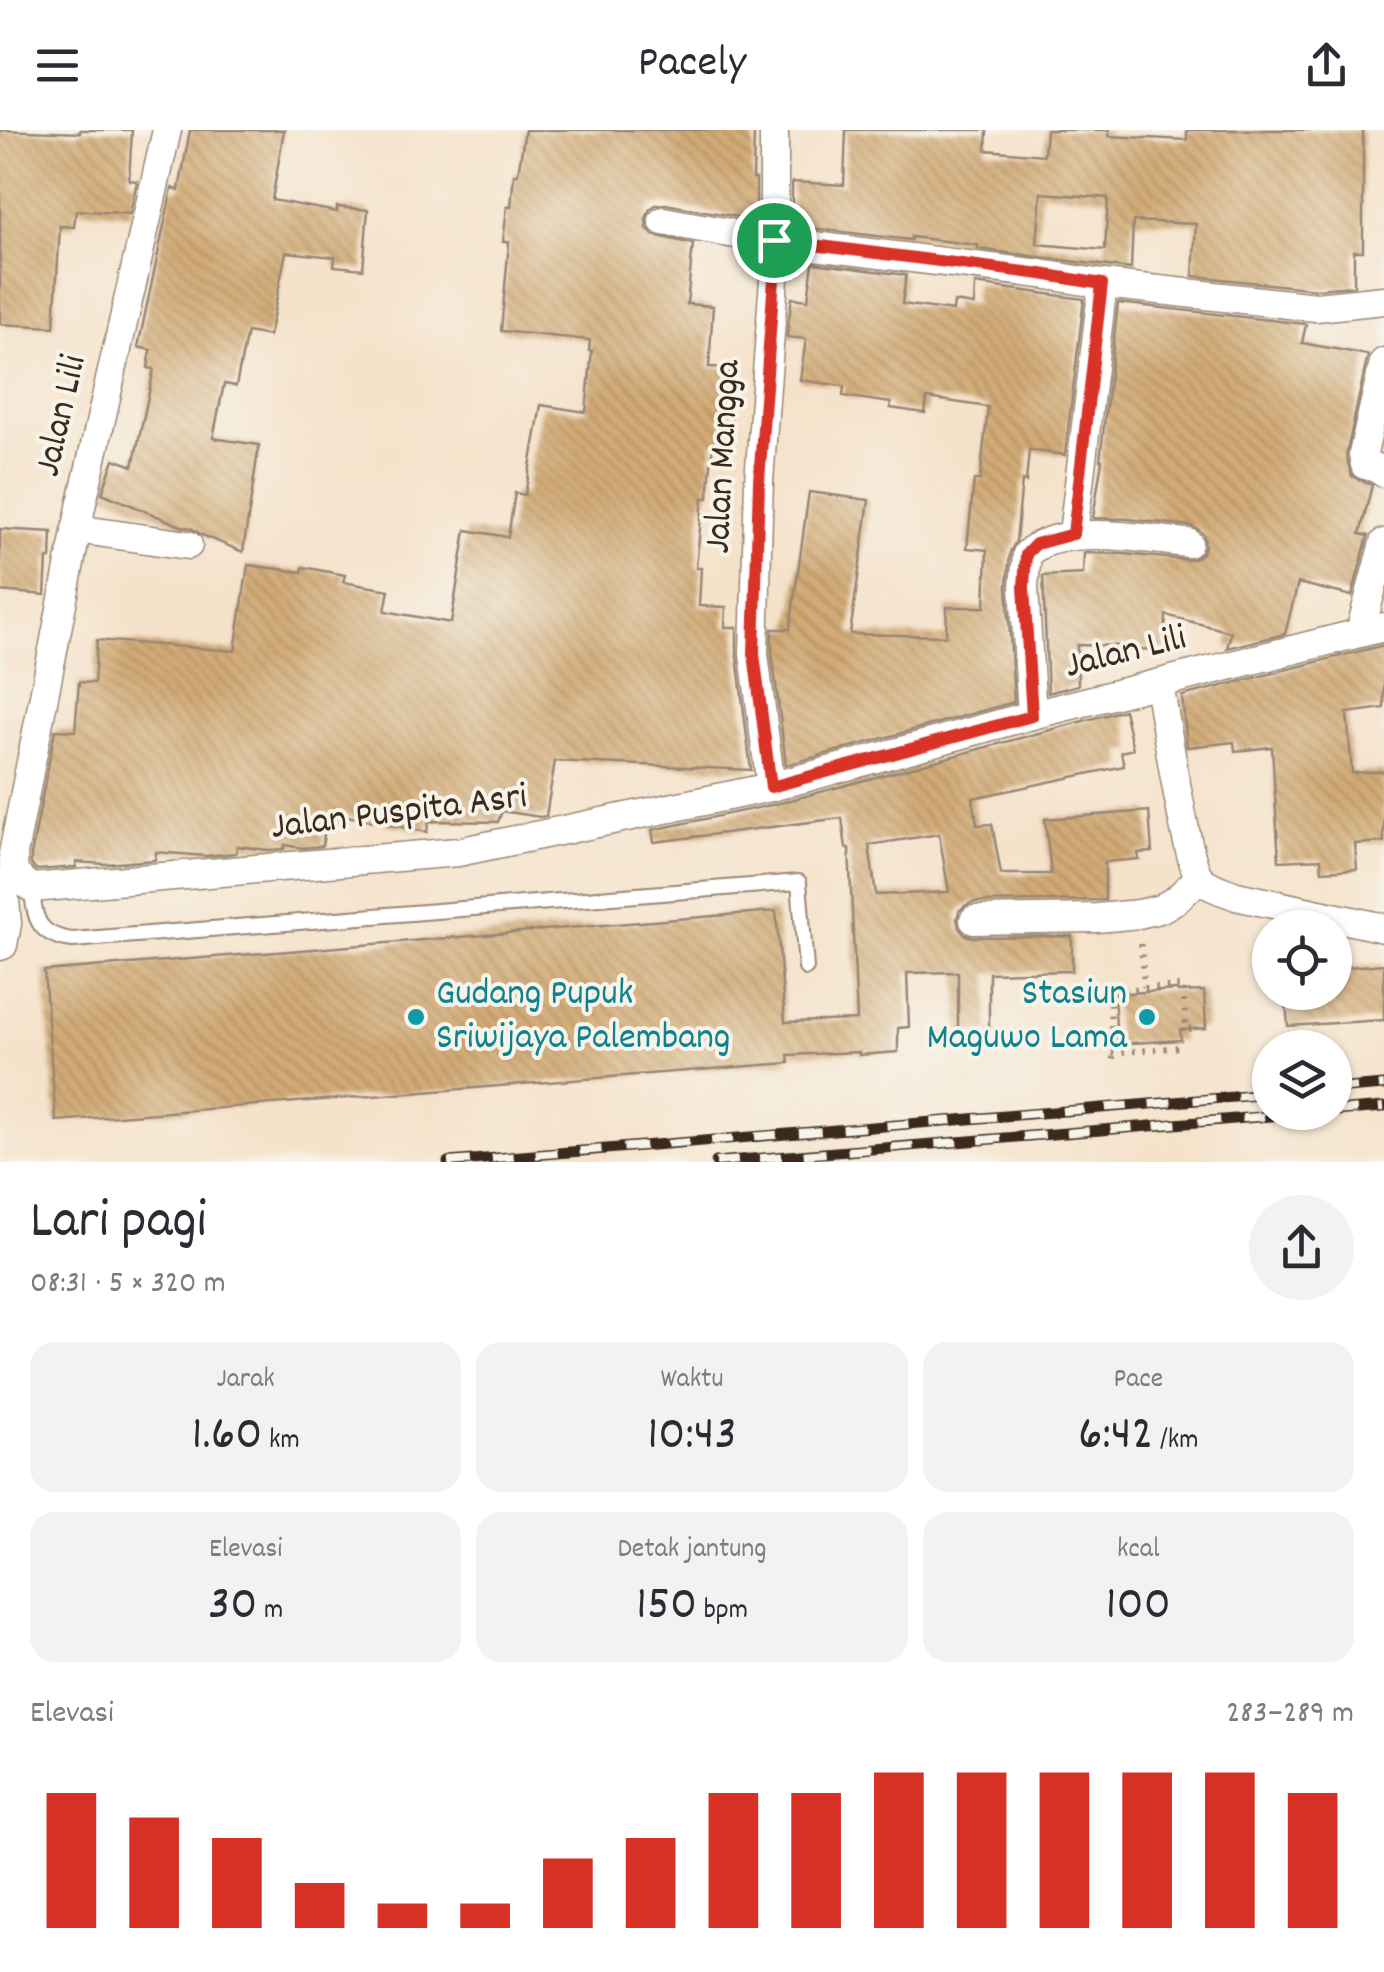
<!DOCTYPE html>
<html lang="id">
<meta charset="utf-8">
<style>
:root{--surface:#fff;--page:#f2f2f3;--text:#2b2b33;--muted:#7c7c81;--accent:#d93025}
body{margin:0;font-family:Dekko,sans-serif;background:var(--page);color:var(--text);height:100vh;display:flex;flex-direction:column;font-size:38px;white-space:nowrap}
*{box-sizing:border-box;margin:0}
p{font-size:32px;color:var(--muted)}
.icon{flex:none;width:55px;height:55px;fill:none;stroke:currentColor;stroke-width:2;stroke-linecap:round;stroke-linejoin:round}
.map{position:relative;height:1032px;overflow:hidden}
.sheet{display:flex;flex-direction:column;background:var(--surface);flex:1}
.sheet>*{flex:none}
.buttons{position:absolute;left:1252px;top:780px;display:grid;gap:20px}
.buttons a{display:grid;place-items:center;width:100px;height:100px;border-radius:50%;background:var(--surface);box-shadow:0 2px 8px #0004;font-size:50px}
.pin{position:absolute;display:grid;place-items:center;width:85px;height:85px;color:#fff;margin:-42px;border:5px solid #fff;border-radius:50%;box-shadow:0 2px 10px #0007}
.round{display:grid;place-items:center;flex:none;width:105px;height:105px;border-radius:52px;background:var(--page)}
.overview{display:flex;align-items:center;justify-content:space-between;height:170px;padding:0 30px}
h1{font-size:55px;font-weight:600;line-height:75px}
.metrics{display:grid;grid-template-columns:repeat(3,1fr);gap:15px;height:170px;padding:10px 30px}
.metrics div{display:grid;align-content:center;border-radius:25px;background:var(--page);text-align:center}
.metrics b{font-size:50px;font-weight:600}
.metrics small{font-size:28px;font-weight:400}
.metrics p{font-size:28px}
.chart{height:280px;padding:20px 30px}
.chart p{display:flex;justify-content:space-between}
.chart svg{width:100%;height:180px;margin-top:10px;stroke:var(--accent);stroke-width:6}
header{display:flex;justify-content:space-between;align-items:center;height:130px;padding:0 30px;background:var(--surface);font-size:45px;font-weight:600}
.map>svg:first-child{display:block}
.building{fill:url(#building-back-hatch);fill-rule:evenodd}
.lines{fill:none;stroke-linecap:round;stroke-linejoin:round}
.service-casing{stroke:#988674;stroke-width:18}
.minor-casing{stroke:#988674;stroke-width:31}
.path{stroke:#988674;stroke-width:6;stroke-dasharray:2.5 8;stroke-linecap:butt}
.service{stroke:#fff;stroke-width:14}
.minor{stroke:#fff;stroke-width:28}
.rail-casing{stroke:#3b2a1e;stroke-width:11}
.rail{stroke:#f7f3e8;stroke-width:8;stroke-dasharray:22;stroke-linecap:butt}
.route-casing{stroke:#fff;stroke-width:20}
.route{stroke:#d93025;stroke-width:12}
.culture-dot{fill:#0f9aa8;stroke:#f7f3e8;stroke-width:4}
.labels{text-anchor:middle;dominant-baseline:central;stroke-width:8;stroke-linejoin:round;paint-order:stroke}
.street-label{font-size:38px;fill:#3b2a1e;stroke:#f7f3e8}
.culture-label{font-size:38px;fill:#0d838f;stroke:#f7f3e8;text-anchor:start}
</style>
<header><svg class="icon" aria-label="menu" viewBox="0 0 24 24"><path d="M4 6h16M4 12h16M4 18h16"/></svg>Pacely<svg class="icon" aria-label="share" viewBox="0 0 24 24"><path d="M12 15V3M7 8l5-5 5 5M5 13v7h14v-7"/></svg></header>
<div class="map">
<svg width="1384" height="1032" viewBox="0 0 1384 1032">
<defs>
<pattern id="building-back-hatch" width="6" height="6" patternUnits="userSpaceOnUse" patternTransform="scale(2.5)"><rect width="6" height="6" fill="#d3ac77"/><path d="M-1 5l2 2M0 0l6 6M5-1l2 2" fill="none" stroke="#ac8c61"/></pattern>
</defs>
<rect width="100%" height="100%" fill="#f7f3e8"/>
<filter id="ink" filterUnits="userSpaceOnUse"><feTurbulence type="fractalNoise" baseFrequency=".01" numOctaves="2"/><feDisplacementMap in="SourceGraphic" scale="20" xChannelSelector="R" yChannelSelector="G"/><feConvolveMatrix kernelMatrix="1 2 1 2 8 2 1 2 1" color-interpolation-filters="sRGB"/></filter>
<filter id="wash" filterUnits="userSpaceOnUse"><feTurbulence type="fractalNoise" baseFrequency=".0048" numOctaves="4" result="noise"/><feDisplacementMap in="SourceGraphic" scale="40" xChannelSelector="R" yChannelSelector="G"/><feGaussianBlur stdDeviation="2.25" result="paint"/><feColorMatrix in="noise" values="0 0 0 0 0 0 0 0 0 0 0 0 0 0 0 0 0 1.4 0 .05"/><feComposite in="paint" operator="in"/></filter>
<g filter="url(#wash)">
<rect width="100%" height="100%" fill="#f5e2cb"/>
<g id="blocks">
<g class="building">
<path d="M 0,0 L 80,3 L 80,0 L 132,0 L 129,50 L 137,51 L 130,84 L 76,80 L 74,97 L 60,96 L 54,197 L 0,194 Z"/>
<path d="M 190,0 L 284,0 L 272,70 L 337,82 L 337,77 L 368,80 L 363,139 L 334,136 L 335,127 L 286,122 L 269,206 L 247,202 L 236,256 L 224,254 L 213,308 L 259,315 L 243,422 L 202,405 L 191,398 L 181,396 L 102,363 L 114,329 L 133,336 L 154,239 L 148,238 L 151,220 L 138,217 L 172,58 L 179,60 Z"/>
<path d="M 525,0 L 754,0 L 753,49 L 756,49 L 756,90 L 665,74 L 656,75 L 650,79 L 646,89 L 647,98 L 653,105 L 693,114 L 687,174 L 713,176 L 709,237 L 729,238 L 727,274 L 732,275 L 730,313 L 713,312 L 708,368 L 703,368 L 696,438 L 701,438 L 699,476 L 726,477 L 725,497 L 737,497 L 737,526 L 751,640 L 555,631 L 546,686 L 540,687 L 502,681 L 498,692 L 429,691 L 427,702 L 342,685 L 340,696 L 326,694 L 322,716 L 302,718 L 285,715 L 284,719 L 268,720 L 237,716 L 236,723 L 205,726 L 156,722 L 155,730 L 105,734 L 76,732 L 76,737 L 37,740 L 31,735 L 31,725 L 55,600 L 75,601 L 79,552 L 94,553 L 97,510 L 235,521 L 248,435 L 302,442 L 303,437 L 345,445 L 343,452 L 389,460 L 385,481 L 451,493 L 466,400 L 508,407 L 515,363 L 525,365 L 541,275 L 586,282 L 592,221 L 589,221 L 590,210 L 501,201 L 509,112 L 503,112 L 507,77 L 511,77 L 514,44 L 518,44 Z"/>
<path d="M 846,0 L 987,0 L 986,20 L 1044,25 L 1046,0 L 1109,0 L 1109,6 L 1187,10 L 1187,0 L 1363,0 L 1363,121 L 1354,121 L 1354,156 L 1316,159 L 1193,146 L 1196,94 L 1133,91 L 1131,139 L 978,119 L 978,115 L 911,107 L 911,110 L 792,96 L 792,52 L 844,55 ZM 1041,63 L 1108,68 L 1105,120 L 1037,114 Z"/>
<path d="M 813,133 L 906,145 L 902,174 L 953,181 L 954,172 L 974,175 L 975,154 L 1084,169 L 1065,325 L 1029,320 L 1026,352 L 1022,351 L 1016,411 L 1010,422 L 1007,456 L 1014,572 L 786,635 L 772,523 L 772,499 L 790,499 L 809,362 L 869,370 L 850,504 L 946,506 L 947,477 L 985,477 L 987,420 L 967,418 L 974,350 L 980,350 L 988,277 L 927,268 L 925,283 L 890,278 L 891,273 L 843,266 L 844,256 L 800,250 L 806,209 L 787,207 L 788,194 L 792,168 L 808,170 Z"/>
<path d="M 1118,173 L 1306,194 L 1302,213 L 1368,225 L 1346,326 L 1352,346 L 1372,355 L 1360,404 L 1368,406 L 1352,466 L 1298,453 L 1285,504 L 1227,518 L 1231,502 L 1166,485 L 1165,520 L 1134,519 L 1134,516 L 1077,515 L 1078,555 L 1048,563 L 1043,446 L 1083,444 L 1084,423 L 1125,424 L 1187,430 L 1194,429 L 1201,424 L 1205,416 L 1204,405 L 1199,400 L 1191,396 L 1127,389 L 1093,388 L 1102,330 L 1100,330 Z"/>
<path d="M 0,399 L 52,402 L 51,429 L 47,429 L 45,465 L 0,461 Z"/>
<path d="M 1384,515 L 1384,578 L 1347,583 L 1352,643 L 1384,641 L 1384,712 L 1355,714 L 1357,739 L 1322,741 L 1321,729 L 1279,731 L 1272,617 L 1235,621 L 1234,612 L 1187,617 L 1182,566 Z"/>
<path d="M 1124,580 L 1133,619 L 1121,622 L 1124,636 L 973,668 L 977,695 L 992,694 L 1001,744 L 1051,744 L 1045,689 L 1149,681 L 1152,722 L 1138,723 L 1139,729 L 1105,732 L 1105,770 L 974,772 L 966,775 L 959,781 L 957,789 L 959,798 L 965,805 L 973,807 L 1072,806 L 1072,841 L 989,843 L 989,902 L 958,902 L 958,842 L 907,843 L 909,897 L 898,898 L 898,922 L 859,925 L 859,922 L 788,925 L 789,933 L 56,991 L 44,841 L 776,781 L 785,892 L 857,890 L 849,718 L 846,718 L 842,688 L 654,712 L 652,700 L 776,674 ZM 939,704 L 949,762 L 876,765 L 869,715 Z"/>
<path d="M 1384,834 L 1384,890 L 1288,896 L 1285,862 L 1335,862 L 1335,838 Z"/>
<path d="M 1177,860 L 1178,862 L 1204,861 L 1206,898 L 1180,900 L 1181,910 L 1117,914 L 1114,864 Z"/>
</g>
</g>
</g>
<g filter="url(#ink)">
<use href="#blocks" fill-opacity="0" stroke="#988674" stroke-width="2.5"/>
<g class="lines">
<g class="service-casing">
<path id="service" d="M 32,758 C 34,789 38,806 73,810 L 799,752 L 806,838"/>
</g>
<g class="minor-casing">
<g id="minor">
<path d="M 167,0 L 81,377 L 13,724 L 14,744 L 32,758 L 458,722 L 771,657 L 1032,585 L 1384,497"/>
<path d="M 663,91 L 774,111 L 1041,144 L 1103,154 L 1316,177 L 1384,170"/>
<path d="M 1384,232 L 1363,324 L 1365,335 L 1381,339 L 1384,343"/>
<path d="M 76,399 L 188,415"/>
<path d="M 1073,404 L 1103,154"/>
<path d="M 1360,502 L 1384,413"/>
<path d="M 1159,555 C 1165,585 1186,732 1200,748 C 1209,758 1225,761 1236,766 L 1384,798"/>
<path d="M 1032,585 L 1024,457 L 1027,424 C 1060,392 1144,409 1188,413"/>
<path d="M 771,657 L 754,524 L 759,351 L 774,149 L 774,0"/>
<path d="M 974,790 L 1097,788 L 1139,784 L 1160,779 L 1177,769 L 1199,748"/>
<path d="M 0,816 L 3,815 L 7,794 L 4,757 L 14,744"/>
</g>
</g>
<g class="path">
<path d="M 1141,814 L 1144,857"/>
<path d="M 1112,923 L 1181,917"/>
<path d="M 1113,929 L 1109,860 L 1183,856 L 1186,899 L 1195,898"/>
</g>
<use href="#service" class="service"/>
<use href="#minor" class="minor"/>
<g class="rail-casing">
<g id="rail">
<path d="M 1335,959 L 1384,955"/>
<path d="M 1335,981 L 1384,977"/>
<path d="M 448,1032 L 1270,964"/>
<path d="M 716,1032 L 1318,982"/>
</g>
</g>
<use href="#rail" class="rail"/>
</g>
</g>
<g class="lines" filter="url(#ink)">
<g class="route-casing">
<path id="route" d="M 774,110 L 1041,144 L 1102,154 L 1073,404 L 1036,414 L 1026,424 L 1024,457 L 1032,586 L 771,657 L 754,524 L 759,351 L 774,149 Z"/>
</g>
<use href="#route" class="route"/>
</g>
<g class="culture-dot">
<circle cx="416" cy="887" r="10"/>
<circle cx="1147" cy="887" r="10"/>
</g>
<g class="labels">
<g class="street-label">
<text transform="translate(63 286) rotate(-77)">Jalan Lili</text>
<text transform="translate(725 327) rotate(-87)">Jalan Mangga</text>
<text transform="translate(1126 524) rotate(-14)">Jalan Lili</text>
<text transform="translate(399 684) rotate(-7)">Jalan Puspita Asri</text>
</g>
<g class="culture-label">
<text x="436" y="865">Gudang Pupuk<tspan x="436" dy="44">Sriwijaya Palembang</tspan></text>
<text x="1127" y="865" text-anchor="end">Stasiun<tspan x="1127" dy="44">Maguwo Lama</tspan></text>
</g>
</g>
</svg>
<div class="buttons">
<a><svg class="icon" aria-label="locate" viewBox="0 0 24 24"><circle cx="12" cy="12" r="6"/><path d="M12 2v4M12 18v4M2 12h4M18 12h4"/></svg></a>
<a><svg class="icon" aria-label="layers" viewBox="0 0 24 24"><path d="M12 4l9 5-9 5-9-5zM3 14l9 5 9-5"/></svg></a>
</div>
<div class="pin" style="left:774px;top:110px;background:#1e9e55"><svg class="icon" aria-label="arrive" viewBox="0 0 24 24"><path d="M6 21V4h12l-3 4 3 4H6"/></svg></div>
</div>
<section class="sheet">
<div class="overview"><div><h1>Lari pagi</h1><p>08:31 · 5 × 320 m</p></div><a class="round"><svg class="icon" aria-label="share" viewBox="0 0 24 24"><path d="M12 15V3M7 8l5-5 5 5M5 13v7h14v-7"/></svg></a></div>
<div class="metrics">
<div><p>Jarak</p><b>1.60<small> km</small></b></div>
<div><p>Waktu</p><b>10:43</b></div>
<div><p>Pace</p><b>6:42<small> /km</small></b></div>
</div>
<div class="metrics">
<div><p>Elevasi</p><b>30<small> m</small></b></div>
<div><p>Detak jantung</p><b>150<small> bpm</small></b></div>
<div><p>kcal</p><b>100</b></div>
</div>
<div class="chart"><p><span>Elevasi</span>283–289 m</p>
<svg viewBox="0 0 160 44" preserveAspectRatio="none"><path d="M5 44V11M15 44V17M25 44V22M35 44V33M45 44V38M55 44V38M65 44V27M75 44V22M85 44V11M95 44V11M105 44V6M115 44V6M125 44V6M135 44V6M145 44V6M155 44V11"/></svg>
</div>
</section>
